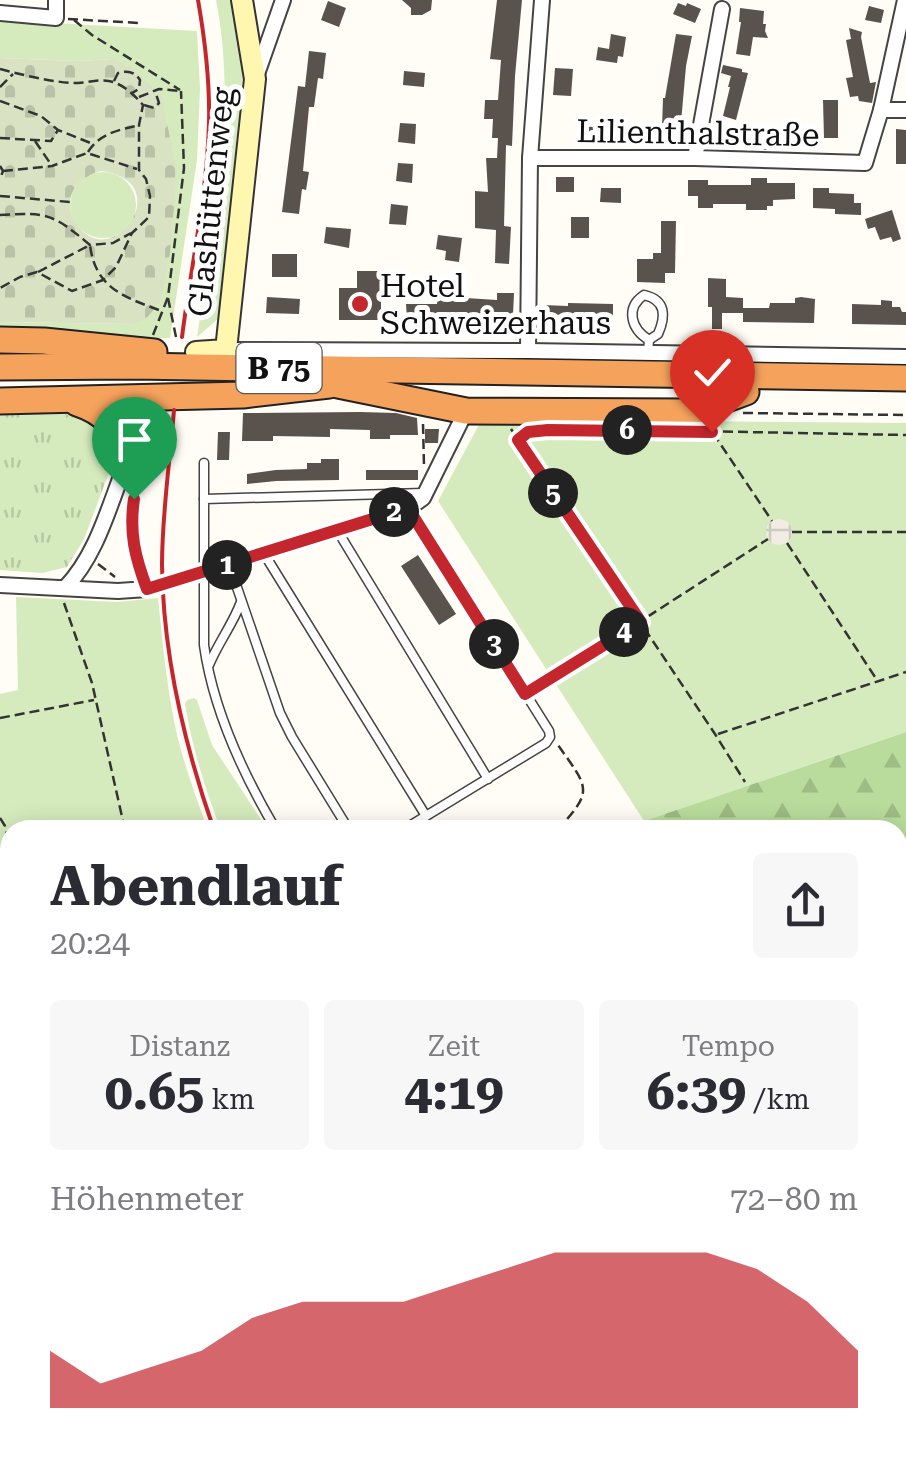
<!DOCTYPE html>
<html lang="de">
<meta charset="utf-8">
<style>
:root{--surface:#fff;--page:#f7f7f7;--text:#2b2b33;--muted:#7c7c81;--accent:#c4262e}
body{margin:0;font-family:"Roboto Serif",serif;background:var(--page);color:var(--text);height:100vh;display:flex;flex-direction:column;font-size:38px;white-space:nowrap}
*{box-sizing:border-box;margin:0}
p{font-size:32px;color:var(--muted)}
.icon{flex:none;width:55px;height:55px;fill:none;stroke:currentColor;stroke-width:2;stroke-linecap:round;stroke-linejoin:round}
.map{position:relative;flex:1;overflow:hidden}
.sheet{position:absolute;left:0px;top:820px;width:908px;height:642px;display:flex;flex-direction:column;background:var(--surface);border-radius:30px 30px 0 0;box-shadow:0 5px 25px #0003}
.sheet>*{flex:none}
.pin{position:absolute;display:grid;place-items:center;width:85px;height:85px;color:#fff;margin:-102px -42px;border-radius:50% 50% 50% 0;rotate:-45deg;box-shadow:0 0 10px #0007}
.pin .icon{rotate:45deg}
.km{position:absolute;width:50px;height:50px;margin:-25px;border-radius:50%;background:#222;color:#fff;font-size:28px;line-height:50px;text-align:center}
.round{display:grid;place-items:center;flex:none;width:105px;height:105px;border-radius:10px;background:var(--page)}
.summary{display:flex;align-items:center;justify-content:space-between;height:170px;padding:0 50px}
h1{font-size:55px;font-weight:700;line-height:75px}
.stats{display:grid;grid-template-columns:repeat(3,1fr);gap:15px;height:170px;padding:10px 50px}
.stats div{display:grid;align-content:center;border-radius:10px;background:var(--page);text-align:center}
.stats b{font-size:50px;font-weight:700}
.stats small{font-size:28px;font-weight:400}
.stats p{font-size:28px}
.chart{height:280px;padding:20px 50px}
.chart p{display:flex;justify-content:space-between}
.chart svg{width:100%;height:180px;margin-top:10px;fill:var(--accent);opacity:.7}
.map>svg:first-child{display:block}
.grass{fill:#d5ebbd}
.forest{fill:url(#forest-firs)}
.cemetery{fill:url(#cemetery-stones);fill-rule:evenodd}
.park{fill:url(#park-tufts)}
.plaza{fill:url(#plaza-grid)}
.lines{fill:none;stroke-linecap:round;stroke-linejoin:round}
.stream{stroke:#3f96cf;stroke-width:4}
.building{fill:#5a524d}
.lane-casing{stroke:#444;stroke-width:11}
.street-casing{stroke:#444;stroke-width:18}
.secondary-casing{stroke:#333;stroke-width:24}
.highway-casing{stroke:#222;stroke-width:29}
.path{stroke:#333;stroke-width:2.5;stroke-dasharray:10 5;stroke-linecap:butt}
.lane{stroke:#fff;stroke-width:8}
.street{stroke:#fff;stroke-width:14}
.secondary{stroke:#fff6b0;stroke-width:20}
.highway{stroke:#f5a25d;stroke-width:25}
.rail{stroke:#c4262e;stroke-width:4}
.route-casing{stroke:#fff;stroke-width:20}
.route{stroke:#c4262e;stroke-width:12}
.poi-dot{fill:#c4262e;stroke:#fff;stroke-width:4}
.labels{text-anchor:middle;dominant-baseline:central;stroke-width:10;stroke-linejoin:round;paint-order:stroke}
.shield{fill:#fff;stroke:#585858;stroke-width:2.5}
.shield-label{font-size:30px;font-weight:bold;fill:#111}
.street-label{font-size:32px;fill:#111;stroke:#fff}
.poi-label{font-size:32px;fill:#111;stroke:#fff;text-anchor:start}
</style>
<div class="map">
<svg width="906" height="1462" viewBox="0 0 906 1462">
<defs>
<pattern id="forest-firs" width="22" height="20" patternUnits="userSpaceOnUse" patternTransform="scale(2.5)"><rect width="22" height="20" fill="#b9dc9c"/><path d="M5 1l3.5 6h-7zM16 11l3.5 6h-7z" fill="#9ebc85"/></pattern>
<pattern id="cemetery-stones" width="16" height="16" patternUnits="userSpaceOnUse" patternTransform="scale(2.5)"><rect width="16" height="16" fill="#d9e3c4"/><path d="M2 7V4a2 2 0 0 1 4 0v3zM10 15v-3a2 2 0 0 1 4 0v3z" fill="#b9c2a7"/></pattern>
<pattern id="park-tufts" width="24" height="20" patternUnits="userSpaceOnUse" patternTransform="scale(2.5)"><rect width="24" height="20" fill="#d5ebbd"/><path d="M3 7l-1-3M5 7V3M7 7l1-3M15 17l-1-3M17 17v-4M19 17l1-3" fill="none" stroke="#b6c8a1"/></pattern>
<pattern id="plaza-grid" width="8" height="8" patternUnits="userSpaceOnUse" patternTransform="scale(2.5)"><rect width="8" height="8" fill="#f1ede2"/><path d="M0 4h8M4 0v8" fill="none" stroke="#cecac1"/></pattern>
</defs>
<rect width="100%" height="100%" fill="#fffdf5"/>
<g class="grass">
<path d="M 216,0 L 234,0 L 244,63 L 219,318 L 197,337 C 213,227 238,111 216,0 Z"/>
<path d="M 0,20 L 197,31 L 200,89 L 197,160 L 170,338 L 138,339 L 83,331 L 0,328 L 0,322 L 133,324 L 161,300 L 114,59 L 77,61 L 0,58 Z"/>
<circle cx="103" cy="205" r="33"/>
<path d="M 482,419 L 906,423 L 906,732 L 644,821 L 438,501 Z"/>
<path d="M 16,597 L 117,602 L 158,598 C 163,645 167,693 178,739 C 186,770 197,800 208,830 L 10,830 L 10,1452 L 131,1453 L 126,1462 L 0,1462 L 0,694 L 18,690 Z"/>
<path d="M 194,698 L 197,700 L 212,745 L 268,830 L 221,830 C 205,789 192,747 185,704 L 187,700 Z"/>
</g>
<g class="forest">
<path d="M 906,732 L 906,1462 L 454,1462 L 451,1453 L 898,1452 L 898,830 L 635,830 L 633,827 L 644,821 Z"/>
<path d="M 131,1452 L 438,1452 L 442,1462 L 126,1462 Z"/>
</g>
<path class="cemetery" d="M 0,58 L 77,61 L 114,59 L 130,67 L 161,94 L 177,172 L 170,253 L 161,301 L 145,320 L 133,324 L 0,322 ZM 101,171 C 180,181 111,277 76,223 C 60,199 77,177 101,171 Z"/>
<path class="park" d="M 0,414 C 45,414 107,401 113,462 L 84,539 L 67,567 L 42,573 L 0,570 Z"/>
<circle class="plaza" cx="779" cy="532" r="13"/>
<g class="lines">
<g class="stream">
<path d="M 898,1003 L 906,1009"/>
<path d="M 129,1462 L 134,1452"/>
</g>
</g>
<g class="building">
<path d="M 402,0 L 432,0 L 431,10 L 422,15 L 411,15 L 411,8 Z"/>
<path d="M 497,0 L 522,0 L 515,76 L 512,146 L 506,145 L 504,226 L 511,227 L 509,264 L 495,263 L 496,230 L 475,228 L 475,191 L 488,192 L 486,158 L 497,158 L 498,138 L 492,138 L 493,119 L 484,119 L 485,100 L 498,100 L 501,60 L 490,59 Z"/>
<path d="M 328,1 L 346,8 L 339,27 L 321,20 Z"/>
<path d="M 678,3 L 686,6 L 687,3 L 701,9 L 695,23 L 673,14 Z"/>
<path d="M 869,6 L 884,10 L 881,23 L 865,20 Z"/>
<path d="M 740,8 L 764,11 L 763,24 L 766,24 L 765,31 L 768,38 L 753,37 L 750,56 L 736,54 L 741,22 L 739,22 Z"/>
<path d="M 849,28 L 862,32 L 861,37 L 870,83 L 876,82 L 872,103 L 859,101 L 858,96 L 850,97 L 846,78 L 853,77 L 846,40 L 851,39 Z"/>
<path d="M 611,34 L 626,37 L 623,57 L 618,56 L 617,63 L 596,60 L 598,47 L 609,49 Z"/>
<path d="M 676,34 L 692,36 L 686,66 L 679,145 L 658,145 L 658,128 L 662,128 L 663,98 L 665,98 Z"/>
<path d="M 309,51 L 326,53 L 323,79 L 318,78 L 314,107 L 309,107 L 303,171 L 309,172 L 306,190 L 302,189 L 299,214 L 282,212 L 298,86 L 305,87 Z"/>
<path d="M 723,65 L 742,69 L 742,72 L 748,73 L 736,120 L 723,116 L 730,87 L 728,87 L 731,76 L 721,73 Z"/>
<path d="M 555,68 L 573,69 L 571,96 L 553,95 Z"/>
<path d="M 404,71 L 425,73 L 424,87 L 403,85 Z"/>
<path d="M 823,100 L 838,100 L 838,138 L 824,138 Z"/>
<path d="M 400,123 L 416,124 L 415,144 L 398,142 Z"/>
<path d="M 577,126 L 610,128 L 609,141 L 576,139 Z"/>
<path d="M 896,129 L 906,130 L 906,164 L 896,164 Z"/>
<path d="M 750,130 L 770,130 L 770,150 L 750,149 Z"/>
<path d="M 398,163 L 413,164 L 412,183 L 396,181 Z"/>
<rect x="556" y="177" width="18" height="15"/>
<path d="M 751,178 L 767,178 L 767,183 L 795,183 L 795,199 L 773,200 L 773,206 L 767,206 L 767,210 L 746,210 L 746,204 L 713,204 L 713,208 L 698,208 L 698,196 L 688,196 L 688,180 L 708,180 L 708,185 L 751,185 Z"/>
<path d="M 601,188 L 621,188 L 621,203 L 600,202 Z"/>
<path d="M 813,188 L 829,188 L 829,193 L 854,194 L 854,203 L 861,203 L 861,215 L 835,214 L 835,209 L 813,208 Z"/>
<path d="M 391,204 L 408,206 L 406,225 L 389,224 Z"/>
<path d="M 892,210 L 901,239 L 893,242 L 891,237 L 880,240 L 875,227 L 868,229 L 865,219 Z"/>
<rect x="571" y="217" width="18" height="21"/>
<path d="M 661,221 L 676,221 L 675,273 L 665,273 L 665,283 L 637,282 L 637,259 L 653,259 L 653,253 L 661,253 Z"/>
<path d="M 326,227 L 351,229 L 349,248 L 324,243 Z"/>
<path d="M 438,235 L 462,238 L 459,262 L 445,260 L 446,251 L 436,249 Z"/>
<rect x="272" y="254" width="25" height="23"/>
<path d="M 357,271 L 381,271 L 381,320 L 339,320 L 339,288 L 357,288 Z"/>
<path d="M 708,278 L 726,279 L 726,297 L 743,298 L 743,313 L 722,313 L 722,329 L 712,329 L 712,307 L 708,307 Z"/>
<path d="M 438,291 L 466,292 L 466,298 L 497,300 L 497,293 L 514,293 L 513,315 L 509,315 L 509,320 L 407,319 L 406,304 L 437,304 Z"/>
<path d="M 267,297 L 300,299 L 299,314 L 266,313 Z"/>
<path d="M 801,297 L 815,299 L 814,323 L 743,322 L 743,308 L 769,308 L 770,303 L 795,303 L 795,298 Z"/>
<path d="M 881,300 L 892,301 L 892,307 L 900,307 L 902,312 L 906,312 L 906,325 L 852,324 L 852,304 L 881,305 Z"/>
<path d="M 568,303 L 613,304 L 613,321 L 541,320 L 542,305 L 568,306 Z"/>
<path d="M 360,412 L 396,413 L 417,418 L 418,435 L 390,435 L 390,439 L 370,439 L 370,430 L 330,429 L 330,437 L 273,436 L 273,441 L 242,441 L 243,413 Z"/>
<path d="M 425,429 L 439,429 L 438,443 L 425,443 Z"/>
<path d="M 218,432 L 230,432 L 229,460 L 217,460 Z"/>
<path d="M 321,459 L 339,459 L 339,480 L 276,481 L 247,484 L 247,474 L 276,470 L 307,469 L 307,463 L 321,463 Z"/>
<rect x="366" y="470" width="52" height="10"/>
<path d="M 418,555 L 456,614 L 439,625 L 401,566 Z"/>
</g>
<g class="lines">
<g class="lane-casing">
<g id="lane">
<path d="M 648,353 L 649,340 C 631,329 625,308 644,295 C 666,300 666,316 658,334 L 649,340"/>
<path d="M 204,463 L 204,499"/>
<path d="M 337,530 L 488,779"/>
<path d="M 263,552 L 426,816"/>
<path d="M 229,564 L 280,713 L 292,737 L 349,830"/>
<path d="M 209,665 C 218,643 233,624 241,602"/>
<path d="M 525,694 L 600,647"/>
<path d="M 276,830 C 243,774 213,710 204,645 L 204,499 L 424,493"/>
<path d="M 403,830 L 546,743 L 550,737 L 549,731 L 409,508"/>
</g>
</g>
<g class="street-casing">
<g id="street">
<path d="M 0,13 L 56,18 L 56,0"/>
<path d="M 257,74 L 283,0"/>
<path d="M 881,110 L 906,110"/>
<path d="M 530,158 L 695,158 L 865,163 L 881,110 L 905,0"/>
<path d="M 695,158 L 722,9"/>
<path d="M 226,350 L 528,351 L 906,357"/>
<path d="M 528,351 L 530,158 L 542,0"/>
<path d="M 0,585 L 118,591 L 147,589 L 409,508 L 423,498 L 466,411"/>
<path d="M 65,588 C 97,555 109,506 126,463 L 126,455"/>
</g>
</g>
<g class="secondary-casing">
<path id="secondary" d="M 196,352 L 226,350 L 255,79 L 242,0"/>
</g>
<g class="highway-casing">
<g id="highway">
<path d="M 0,340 L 44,341 L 154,352"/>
<path d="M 0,367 L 134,366 L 906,378"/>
<path d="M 338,385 L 466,411 L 692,412 L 746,392"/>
<path d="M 0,401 L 243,395 L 329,385"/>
<path d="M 77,403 C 107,413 116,427 126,455"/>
</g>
</g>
<g class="path">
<path d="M 68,19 L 140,23"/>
<path d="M 74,20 L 92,35 L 180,90"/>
<path d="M 0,69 C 23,75 47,81 71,83 C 87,84 103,76 118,84 C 127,88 136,97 143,105 L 139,125 L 139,170 L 146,179 L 150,196 L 149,217 L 132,233 L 116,267 L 103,280 L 72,291 L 37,272 L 20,277 L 0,288"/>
<path d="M 114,81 L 118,73 C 128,70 135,72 140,80 L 139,89 L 132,93"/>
<path d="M 0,87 L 13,74"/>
<path d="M 139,97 L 159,89 L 179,91"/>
<path d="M 0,101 L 41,116 L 58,130 L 93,144"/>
<path d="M 144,105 L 154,108 L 159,103 L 156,94"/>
<path d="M 0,138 L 51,141 L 58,130"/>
<path d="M 35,141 L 50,163"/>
<path d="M 88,152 C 98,135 117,130 136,126"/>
<path d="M 0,166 L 3,171 L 0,179"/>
<path d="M 3,171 L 52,166 L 87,153 L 137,169"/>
<path d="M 0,196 L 70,202"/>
<path d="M 0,215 C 48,212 53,214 90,245 L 113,243 L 131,233"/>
<path d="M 38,272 L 90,245 C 95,287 123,297 159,310"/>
<path d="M 168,298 L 176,337"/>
<path d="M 153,335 L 168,297 L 184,168 L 181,91"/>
<path d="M 743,413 L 906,415"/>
<path d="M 423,424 L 424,466"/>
<path d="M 511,429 L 715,734 L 745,782"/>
<path d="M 693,431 L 906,435"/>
<path d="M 713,433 L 772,521"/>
<path d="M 520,439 L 529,432 L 540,431"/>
<path d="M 792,532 L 906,532"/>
<path d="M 787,543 L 877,680"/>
<path d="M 98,564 L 115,577"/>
<path d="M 143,578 C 128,540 128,497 146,459 C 153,444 163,431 167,415"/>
<path d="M 64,603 L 92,683 L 125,830"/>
<path d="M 610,641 L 768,539"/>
<path d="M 0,718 L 94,700"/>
<path d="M 718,734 L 906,672"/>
<path d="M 0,818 L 5,826 L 10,849"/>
<path d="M 557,830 C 595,790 588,788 558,745"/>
<path d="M 898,946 L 906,941"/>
<path d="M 0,1048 L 7,1021 L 10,994"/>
<path d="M 0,1070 L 10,1077"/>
<path d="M 0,1205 L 10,1212"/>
<path d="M 0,1338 L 10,1345"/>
<path d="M 307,1452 L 311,1462"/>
<path d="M 651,1452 L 657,1462"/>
<path d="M 53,1462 L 60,1452"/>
<path d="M 183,1462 L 189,1452"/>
</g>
<use href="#lane" class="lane"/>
<use href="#street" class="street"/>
<use href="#secondary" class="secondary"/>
<use href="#highway" class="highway"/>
<g class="rail">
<path d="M 182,337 C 191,266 207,195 209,123 C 210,82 205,40 198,0"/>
<path d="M 174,410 C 170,461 162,513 162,565 C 163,656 184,744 214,830"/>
<path d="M 445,1452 L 448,1462"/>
</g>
</g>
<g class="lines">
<g class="route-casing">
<path id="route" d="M 134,499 C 129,533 135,557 147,589 L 408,508 L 525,694 L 641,622 L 518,440 L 528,432 L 548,430 L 712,432"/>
</g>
<use href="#route" class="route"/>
</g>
<circle class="poi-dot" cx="360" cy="304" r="10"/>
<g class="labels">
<rect class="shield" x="236.5" y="343" width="85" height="50" rx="8"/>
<g class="shield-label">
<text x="279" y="368">B 75</text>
</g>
<g class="street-label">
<text transform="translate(698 133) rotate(1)">Lilienthalstraße</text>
<text transform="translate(211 202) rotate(-84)">Glashüttenweg</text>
</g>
<g class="poi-label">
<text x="380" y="286">Hotel<tspan x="380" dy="37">Schweizerhaus</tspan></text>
</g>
</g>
</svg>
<div class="pin" style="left:134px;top:499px;background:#1e9e55"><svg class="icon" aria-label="arrive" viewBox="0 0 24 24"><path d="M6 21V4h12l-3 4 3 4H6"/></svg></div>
<div class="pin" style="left:712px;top:432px;background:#d93025"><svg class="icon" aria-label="check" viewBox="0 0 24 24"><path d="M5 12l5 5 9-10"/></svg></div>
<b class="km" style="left:227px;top:565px">1</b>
<b class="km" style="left:394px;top:512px">2</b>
<b class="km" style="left:494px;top:644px">3</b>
<b class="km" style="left:624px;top:632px">4</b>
<b class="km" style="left:553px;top:493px">5</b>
<b class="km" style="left:627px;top:430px">6</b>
<section class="sheet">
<div class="summary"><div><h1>Abendlauf</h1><p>20:24</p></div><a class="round"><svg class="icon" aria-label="share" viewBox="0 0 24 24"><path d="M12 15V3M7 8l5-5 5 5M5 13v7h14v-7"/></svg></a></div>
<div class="stats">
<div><p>Distanz</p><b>0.65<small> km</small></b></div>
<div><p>Zeit</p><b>4:19</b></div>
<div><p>Tempo</p><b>6:39<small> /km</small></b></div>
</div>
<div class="chart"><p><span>Höhenmeter</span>72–80 m</p>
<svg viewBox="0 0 160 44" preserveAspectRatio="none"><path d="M0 44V30L10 38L20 34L30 30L40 22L50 18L60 18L70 18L80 14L90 10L100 6L110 6L120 6L130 6L140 10L150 18L160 30V44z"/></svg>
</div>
</section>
</div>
